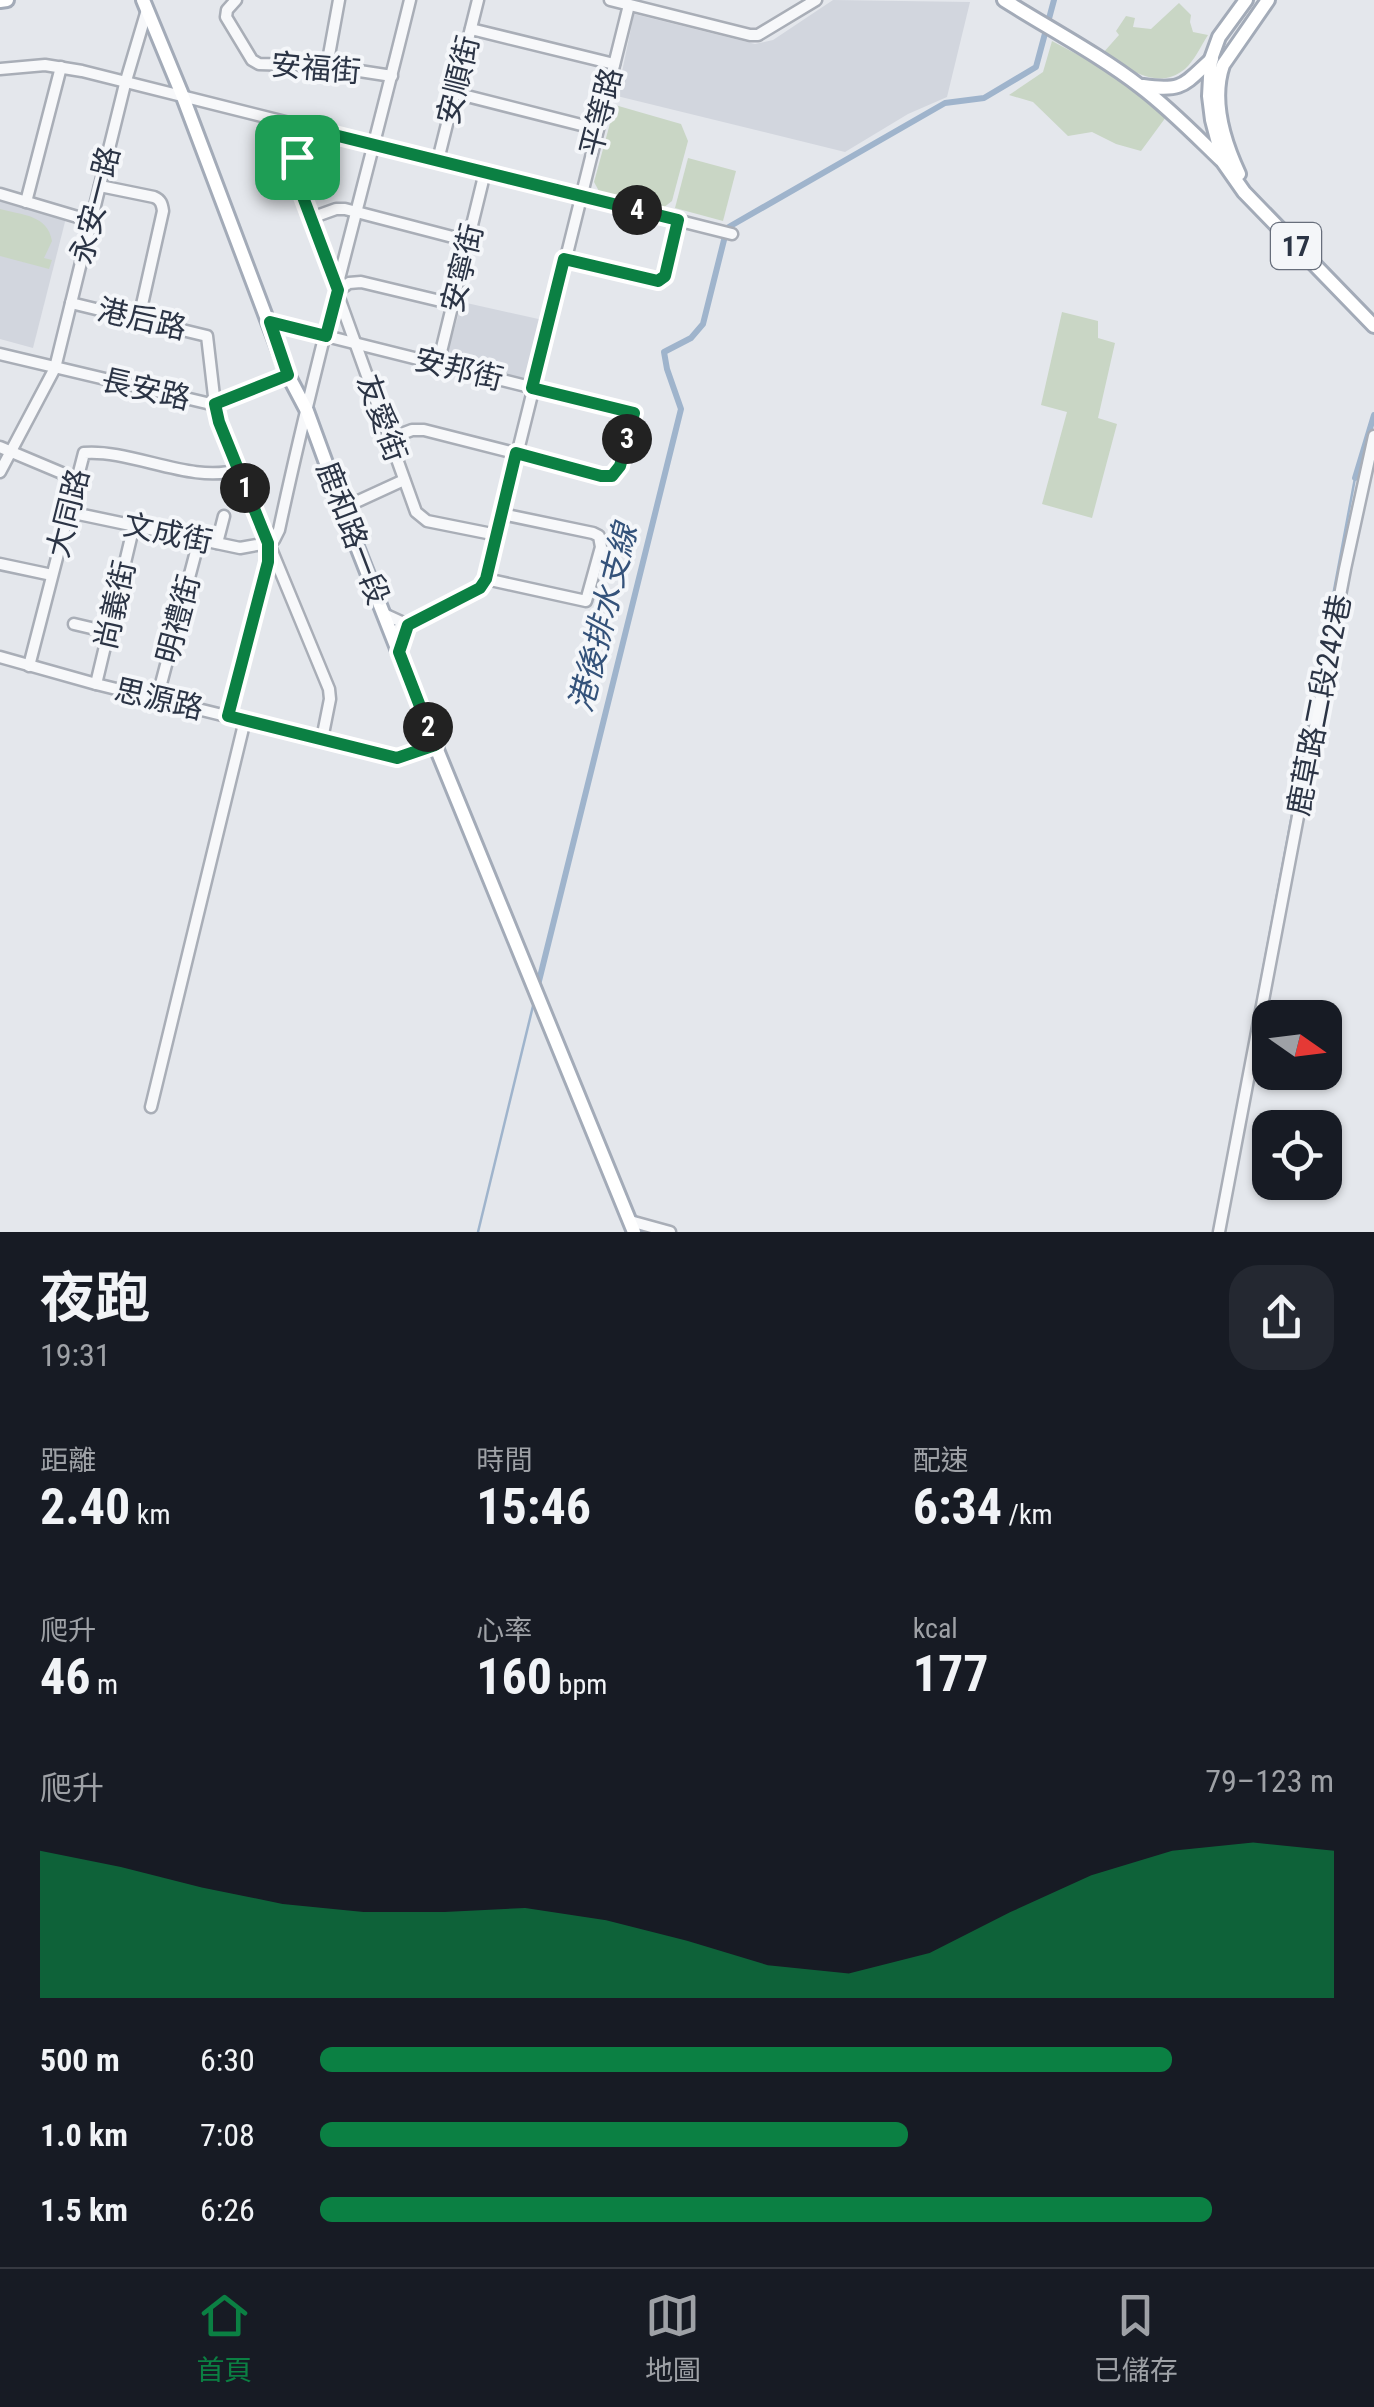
<!DOCTYPE html>
<html lang="zh-TW">
<meta charset="utf-8">
<style>
:root{--surface:#171b24;--page:#242831;--text:#f1f3f6;--muted:#9ea1a6;--line:#363941;--accent:#0b8043}
body{margin:0;font-family:"Roboto Condensed","Noto Sans TC",sans-serif;background:var(--page);color:var(--text);height:100vh;display:flex;flex-direction:column;font-size:38px;white-space:nowrap}
*{box-sizing:border-box;margin:0}
p{font-size:32px;color:var(--muted)}
.icon{flex:none;width:55px;height:55px;fill:none;stroke:currentColor;stroke-width:2;stroke-linecap:round;stroke-linejoin:round}
.map{position:relative;height:1232px;overflow:hidden}
.drawer{display:flex;flex-direction:column;background:var(--surface);flex:1}
.drawer>*{flex:none}
.needle{width:65px;rotate:104deg}
.buttons{position:absolute;left:1252px;top:1000px;display:grid;gap:20px}
.buttons a{display:grid;place-items:center;width:90px;height:90px;border-radius:20px;background:var(--surface);box-shadow:0 2px 8px #0004;font-size:50px}
.pin{position:absolute;display:grid;place-items:center;width:85px;height:85px;color:#fff;margin:-42px;border-radius:20px;box-shadow:0 5px 15px #0006}
.km{position:absolute;width:50px;height:50px;margin:-25px;border-radius:50%;background:#222;color:#fff;font-size:28px;line-height:50px;text-align:center}
.round{display:grid;place-items:center;flex:none;width:105px;height:105px;border-radius:30px;background:var(--page)}
.head{display:flex;align-items:center;justify-content:space-between;height:170px;padding:0 40px}
h1{font-size:55px;font-weight:700;line-height:75px}
.figures{display:grid;grid-template-columns:repeat(3,1fr);gap:15px;height:170px;padding:10px 40px}
.figures div{display:grid;align-content:center}
.figures b{font-size:50px;font-weight:700}
.figures small{font-size:28px;font-weight:400}
.figures p{font-size:28px}
.chart{height:280px;padding:20px 40px}
.chart p{display:flex;justify-content:space-between}
.chart svg{width:100%;height:180px;margin-top:10px;fill:var(--accent);opacity:.7}
ul{padding:0 40px;list-style:none;font-size:32px}
li{display:grid;grid-template-columns:160px 120px 1fr;align-items:center;height:75px}
li i{height:25px;border-radius:12px;background:var(--accent)}
.tab-bar{display:flex;justify-content:space-around;align-items:center;height:140px;border-top:2px solid var(--line);background:var(--surface);font-size:28px;color:var(--muted)}
.tab-bar a{display:grid;justify-items:center;gap:5px}
.tab-bar .selected{color:var(--accent)}
.map>svg:first-child{display:block}
.built{fill:#d2d6de}
.green{fill:#c9d6c5}
.lines{fill:none;stroke-linecap:round;stroke-linejoin:round}
.stream{stroke:#9fb4cc;stroke-width:2.5}
.canal{stroke:#9fb4cc;stroke-width:6}
.minor-casing{stroke:#a9aeb7;stroke-width:15}
.major-casing{stroke:#a3abb8;stroke-width:18}
.minor{stroke:#f7f8fa;stroke-width:10}
.major{stroke:#fff;stroke-width:12}
.route-casing{stroke:#fff;stroke-width:20}
.route{stroke:#0b8043;stroke-width:12}
.labels{text-anchor:middle;dominant-baseline:central;stroke-width:8;stroke-linejoin:round;paint-order:stroke}
.shield{fill:#f4f6f9;stroke:#676e7b;stroke-width:2.5}
.shield-label{font-size:28px;font-weight:bold;fill:#2b3445}
.street-label{font-size:30px;fill:#2b3445;stroke:#f4f6f9}
.water-label{font-size:32px;font-style:italic;fill:#34527a;stroke:#f4f6f9}
</style>
<div class="map">
<svg width="1374" height="1232" viewBox="0 0 1374 1232">
<rect width="100%" height="100%" fill="#e4e7ec"/>
<g class="built">
<path d="M 833,0 L 970,2 L 947,97 L 908,114 L 845,152 L 617,96 L 634,14 L 755,44 L 773,40 Z"/>
<path d="M 0,196 L 67,214 L 33,348 L 0,339 Z"/>
<path d="M 462,302 L 543,320 L 526,382 L 445,361 Z"/>
</g>
<g class="green">
<path d="M 1179,3 L 1191,15 L 1190,22 L 1193,32 L 1208,35 C 1201,46 1194,61 1185,69 C 1157,92 1128,68 1103,53 L 1119,35 L 1116,31 L 1126,16 L 1135,18 L 1133,27 L 1151,29 Z"/>
<path d="M 1052,41 L 1112,73 L 1166,117 L 1141,151 L 1116,144 L 1092,132 L 1068,136 L 1033,102 L 1009,95 L 1043,72 Z"/>
<path d="M 615,105 L 681,124 L 688,141 L 672,201 L 663,208 L 600,193 L 594,182 Z"/>
<path d="M 688,158 L 736,171 L 723,221 L 675,208 Z"/>
<path d="M 0,209 C 22,215 48,215 52,241 L 44,258 L 52,260 L 49,269 L 0,256 Z"/>
<path d="M 1062,312 L 1098,321 L 1098,338 L 1115,343 L 1098,418 L 1117,424 L 1092,518 L 1042,504 L 1067,412 L 1041,405 Z"/>
</g>
<g class="lines">
<g class="stream">
<path d="M 1239,1098 L 1355,478"/>
<path d="M 478,1232 L 533,1006"/>
</g>
<g class="canal">
<path d="M 1355,478 L 1374,415"/>
<path d="M 539,981 L 681,409 L 667,369 L 664,352 L 691,338 L 703,324 L 727,228 L 945,103 L 984,98 L 1036,67 L 1054,0"/>
</g>
<g class="minor-casing">
<g id="minor">
<path d="M 236,0 L 227,10 L 226,17 L 252,60 L 259,64 L 327,66 L 392,76"/>
<path d="M 610,0 L 750,35 L 758,35 L 816,0"/>
<path d="M 471,29 L 614,64"/>
<path d="M 327,66 L 339,0"/>
<path d="M 0,69 L 45,65 L 82,71 L 732,234"/>
<path d="M 455,93 L 597,129"/>
<path d="M 302,127 L 297,157 L 297,181 L 416,512 L 427,521 L 497,535"/>
<path d="M 438,160 L 478,0"/>
<path d="M 100,186 L 154,197 C 161,200 162,204 163,211 L 139,318"/>
<path d="M 0,194 L 91,221"/>
<path d="M 26,202 L 61,67"/>
<path d="M 311,218 L 336,209 L 345,209 L 468,241"/>
<path d="M 565,259 L 662,280 L 665,276 L 678,220"/>
<path d="M 339,290 L 349,283 L 361,282 L 453,304"/>
<path d="M 71,303 L 207,336 L 215,405 L 219,423 L 329,689 L 330,699 L 322,739"/>
<path d="M 270,322 L 634,413 L 620,466 L 616,473 L 609,477 L 424,430 L 412,430 L 391,438"/>
<path d="M 0,354 L 215,405 L 288,375"/>
<path d="M 438,364 L 485,172"/>
<path d="M 0,447 L 76,479"/>
<path d="M 0,472 L 55,368 L 125,84 L 147,10"/>
<path d="M 343,508 L 404,480"/>
<path d="M 69,512 L 240,548 L 268,543"/>
<path d="M 217,543 L 224,516"/>
<path d="M 268,543 L 274,540 L 279,530 C 317,352 367,177 410,0"/>
<path d="M 0,564 L 52,575"/>
<path d="M 486,579 L 586,601 L 601,547 L 599,536 L 593,533 L 502,514"/>
<path d="M 384,614 L 408,625 L 399,651"/>
<path d="M 74,624 L 108,632"/>
<path d="M 391,633 L 479,589 L 486,579 L 629,5"/>
<path d="M 0,657 L 96,684 L 397,758 L 435,745"/>
<path d="M 29,666 L 84,453 C 131,449 192,484 237,470"/>
<path d="M 96,684 L 134,525"/>
<path d="M 157,699 L 199,540"/>
<path d="M 228,716 L 268,563 L 268,549"/>
<path d="M 151,1107 L 245,720"/>
<path d="M 630,1221 L 670,1232"/>
<path d="M 1219,1232 L 1345,569 L 1374,436"/>
</g>
</g>
<g class="major-casing">
<g id="major">
<path d="M 143,0 L 183,97 L 288,375 L 307,411 L 352,534 L 435,745 L 634,1232"/>
<path d="M 1004,0 C 1050,29 1098,54 1141,87 C 1170,109 1195,135 1221,160"/>
<path d="M 1246,0 L 1219,37 L 1211,59 L 1209,96 L 1212,120 L 1223,162 L 1244,192 L 1374,326"/>
<path d="M 0,1 L 7,0"/>
<path d="M 1143,86 C 1184,92 1184,84 1212,59"/>
<path d="M 1239,174 C 1224,142 1211,100 1223,65 L 1268,0"/>
</g>
</g>
<use href="#minor" class="minor"/>
<use href="#major" class="major"/>
</g>
<g class="lines">
<g class="route-casing">
<path id="route" d="M 302,127 L 678,220 L 665,276 L 658,281 L 564,259 L 532,388 L 634,413 L 620,466 L 612,476 L 601,476 L 516,453 L 486,579 L 480,588 L 408,625 L 399,652 L 435,745 L 397,758 L 228,716 L 268,562 L 268,543 L 219,422 L 215,404 L 288,375 L 270,322 L 326,336 L 338,290 L 297,181 L 297,157 Z"/>
</g>
<use href="#route" class="route"/>
</g>
<g class="labels">
<rect class="shield" x="1271" y="223" width="50" height="46" rx="8"/>
<g class="shield-label">
<text x="1296" y="246">17</text>
</g>
<g class="street-label">
<text transform="translate(316 68) rotate(5)">安福街</text>
<text transform="translate(458 80) rotate(-76)">安順街</text>
<text transform="translate(601 112) rotate(-76)">平等路</text>
<text transform="translate(95 205) rotate(-76)">永安一路</text>
<text transform="translate(462 268) rotate(-76)">安寧街</text>
<text transform="translate(142 319) rotate(13)">港后路</text>
<text transform="translate(459 369) rotate(14)">安邦街</text>
<text transform="translate(146 389) rotate(13)">長安路</text>
<text transform="translate(382 418) rotate(70)">友愛街</text>
<text transform="translate(68 513) rotate(-76)">大同路</text>
<text transform="translate(168 533) rotate(12)">文成街</text>
<text transform="translate(353 533) rotate(69)">鹿和路一段</text>
<text transform="translate(115 605) rotate(-77)">尚義街</text>
<text transform="translate(178 619) rotate(-75)">明禮街</text>
<text transform="translate(159 699) rotate(13)">思源路</text>
<text transform="translate(1319 705) rotate(-79)">鹿草路二段242巷</text>
</g>
<g class="water-label">
<text transform="translate(603 618) rotate(-76)">港後排水支線</text>
</g>
</g>
</svg>
<div class="buttons">
<a><svg class="needle" viewBox="-14 -14 28 28"><path d="M0-13l5 13h-10z" fill="#e53935"/><path d="M0 13l5-13h-10z" fill="#9ea1a6"/></svg></a>
<a><svg class="icon" aria-label="locate" viewBox="0 0 24 24"><circle cx="12" cy="12" r="6"/><path d="M12 2v4M12 18v4M2 12h4M18 12h4"/></svg></a>
</div>
<div class="pin" style="left:297px;top:157px;background:#1e9e55"><svg class="icon" aria-label="arrive" viewBox="0 0 24 24"><path d="M6 21V4h12l-3 4 3 4H6"/></svg></div>
<b class="km" style="left:245px;top:488px">1</b>
<b class="km" style="left:428px;top:727px">2</b>
<b class="km" style="left:627px;top:439px">3</b>
<b class="km" style="left:637px;top:210px">4</b>
</div>
<section class="drawer">
<div class="head"><div><h1>夜跑</h1><p>19:31</p></div><a class="round"><svg class="icon" aria-label="share" viewBox="0 0 24 24"><path d="M12 15V3M7 8l5-5 5 5M5 13v7h14v-7"/></svg></a></div>
<div class="figures">
<div><p>距離</p><b>2.40<small> km</small></b></div>
<div><p>時間</p><b>15:46</b></div>
<div><p>配速</p><b>6:34<small> /km</small></b></div>
</div>
<div class="figures">
<div><p>爬升</p><b>46<small> m</small></b></div>
<div><p>心率</p><b>160<small> bpm</small></b></div>
<div><p>kcal</p><b>177</b></div>
</div>
<div class="chart"><p><span>爬升</span>79–123 m</p>
<svg viewBox="0 0 160 44" preserveAspectRatio="none"><path d="M0 44V8L10 12L20 17L30 21L40 23L50 23L60 22L70 25L80 30L90 36L100 38L110 33L120 23L130 14L140 8L150 6L160 8V44z"/></svg>
</div>
<ul>
<li><b>500 m</b>6:30<i style="width:84%"></i></li>
<li><b>1.0 km</b>7:08<i style="width:58%"></i></li>
<li><b>1.5 km</b>6:26<i style="width:88%"></i></li>
</ul>
</section>
<nav class="tab-bar">
<a class="selected"><svg class="icon" aria-label="home" viewBox="0 0 24 24"><path d="M3 11l9-7 9 7M6 9v11h12V9"/></svg>首頁</a>
<a><svg class="icon" aria-label="map" viewBox="0 0 24 24"><path d="M3 6l6-2 6 2 6-2v14l-6 2-6-2-6 2zM9 4v14M15 6v14"/></svg>地圖</a>
<a><svg class="icon" aria-label="saved" viewBox="0 0 24 24"><path d="M7 4h10v16l-5-4-5 4z"/></svg>已儲存</a>
</nav>
